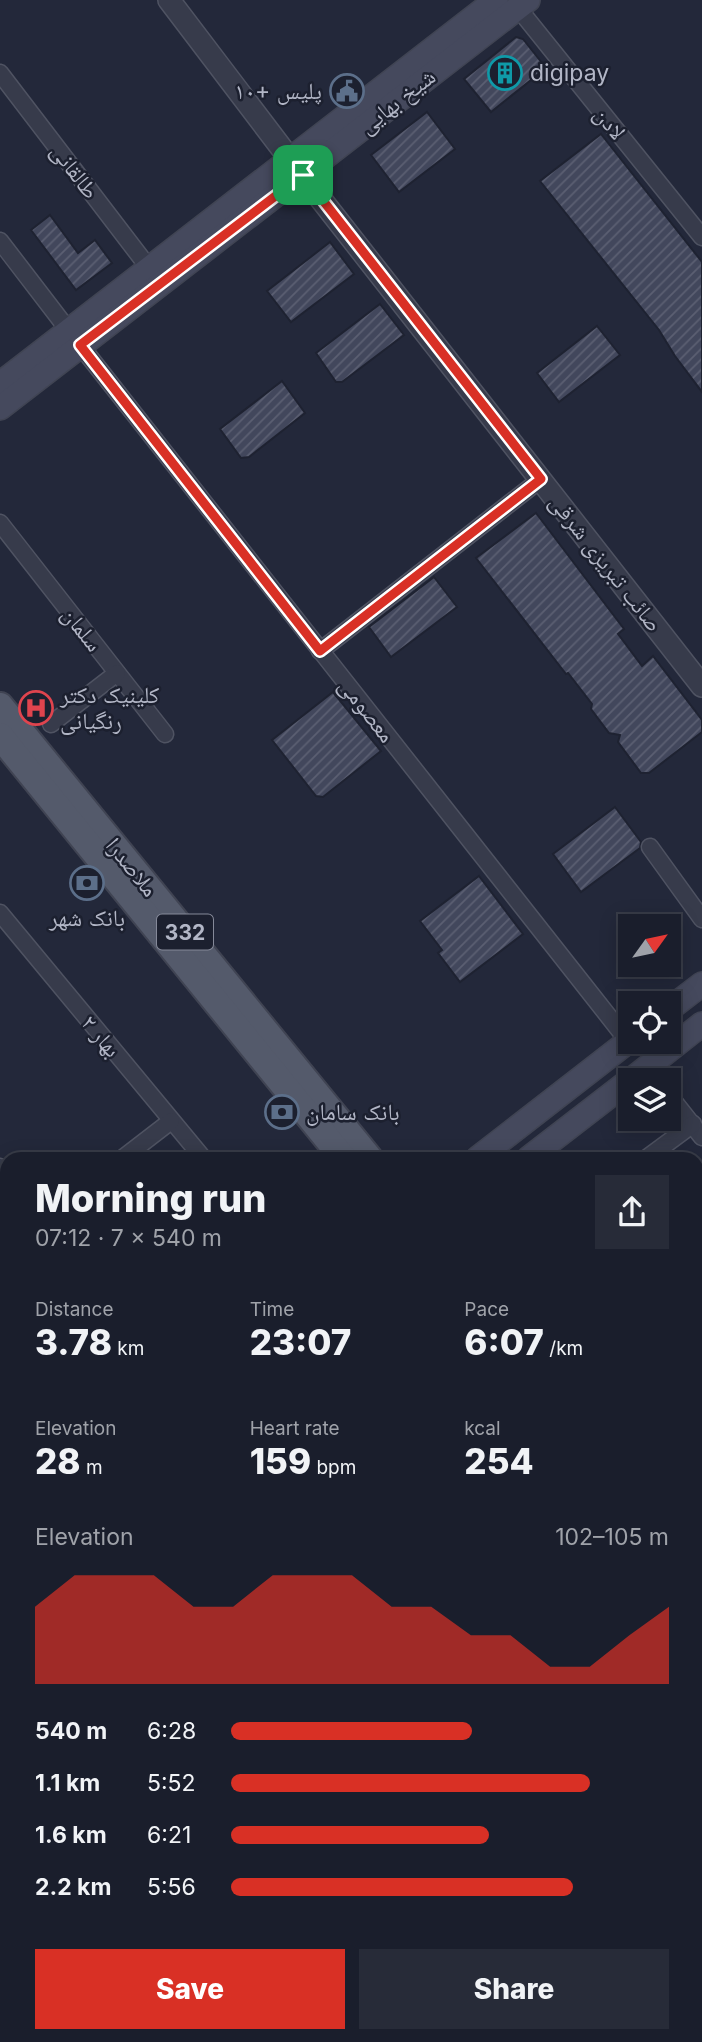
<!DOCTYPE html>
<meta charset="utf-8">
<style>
:root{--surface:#1a1e2c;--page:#272b38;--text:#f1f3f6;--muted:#9fa2a9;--line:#383c48;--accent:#d93025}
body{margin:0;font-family:Inter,"Noto Naskh Arabic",sans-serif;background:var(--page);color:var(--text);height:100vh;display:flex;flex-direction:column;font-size:26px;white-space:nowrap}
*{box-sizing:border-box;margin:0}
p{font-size:23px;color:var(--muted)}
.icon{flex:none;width:38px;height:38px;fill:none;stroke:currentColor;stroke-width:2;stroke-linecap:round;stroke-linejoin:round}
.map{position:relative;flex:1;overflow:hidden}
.side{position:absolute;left:0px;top:1152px;width:704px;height:891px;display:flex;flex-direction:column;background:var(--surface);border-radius:21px 21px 0 0;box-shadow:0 4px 18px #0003,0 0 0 2px var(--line)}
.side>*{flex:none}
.needle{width:46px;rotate:57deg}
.tools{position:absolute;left:618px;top:914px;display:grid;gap:14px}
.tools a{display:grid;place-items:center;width:63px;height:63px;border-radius:0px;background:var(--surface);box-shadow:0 4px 18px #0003,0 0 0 2px var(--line);font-size:35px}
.pin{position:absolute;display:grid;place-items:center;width:60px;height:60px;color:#fff;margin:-30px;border-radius:14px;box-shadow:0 4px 10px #0006}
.round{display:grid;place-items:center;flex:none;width:74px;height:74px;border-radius:0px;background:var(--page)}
.head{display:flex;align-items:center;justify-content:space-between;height:119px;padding:0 35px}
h1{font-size:38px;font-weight:800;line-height:52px}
.figures{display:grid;grid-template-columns:repeat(3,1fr);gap:10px;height:119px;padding:7px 35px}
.figures div{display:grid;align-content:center}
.figures b{font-size:35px;font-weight:800}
.figures small{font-size:19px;font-weight:400}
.figures p{font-size:19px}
.chart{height:196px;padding:14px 35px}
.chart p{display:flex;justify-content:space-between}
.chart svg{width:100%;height:126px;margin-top:7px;fill:var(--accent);opacity:.7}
.button{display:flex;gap:14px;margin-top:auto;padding:14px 35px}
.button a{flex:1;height:80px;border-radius:0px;background:var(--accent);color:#fff;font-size:28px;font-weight:800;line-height:80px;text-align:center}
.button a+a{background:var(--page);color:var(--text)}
ul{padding:0 35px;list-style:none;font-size:23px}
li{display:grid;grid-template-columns:112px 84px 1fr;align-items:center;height:52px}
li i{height:18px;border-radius:9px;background:var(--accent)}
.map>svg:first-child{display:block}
.building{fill:url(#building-hatch);stroke:#1e2231;stroke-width:2}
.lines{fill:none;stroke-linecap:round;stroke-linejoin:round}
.minor-casing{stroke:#4f5362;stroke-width:19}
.tertiary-casing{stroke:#4f5362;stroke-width:24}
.secondary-casing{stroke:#404453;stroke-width:26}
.primary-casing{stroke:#404453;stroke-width:30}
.trunk-casing{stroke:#3f4352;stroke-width:32}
.minor{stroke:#373b4b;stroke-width:16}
.tertiary{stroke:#373b4b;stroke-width:21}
.secondary{stroke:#45495d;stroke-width:23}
.primary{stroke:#545a6b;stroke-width:26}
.trunk{stroke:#626260;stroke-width:28}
.route-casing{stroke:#fff;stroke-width:14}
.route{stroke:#d93025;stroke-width:9}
.labels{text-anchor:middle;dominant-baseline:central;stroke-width:5;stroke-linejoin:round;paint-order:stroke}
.shield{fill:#1c202f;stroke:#858999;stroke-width:2}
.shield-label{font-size:21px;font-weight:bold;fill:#b2b6c6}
.poi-label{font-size:23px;fill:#b2b6c6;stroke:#1c202f;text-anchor:start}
.street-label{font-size:23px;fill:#b2b6c6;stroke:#1c202f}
</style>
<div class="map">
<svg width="702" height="2042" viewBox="0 0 702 2042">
<defs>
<pattern id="building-hatch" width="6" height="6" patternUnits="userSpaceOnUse" patternTransform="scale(1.75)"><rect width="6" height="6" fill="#42475c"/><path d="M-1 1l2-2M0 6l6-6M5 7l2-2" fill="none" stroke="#5b5f72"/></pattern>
</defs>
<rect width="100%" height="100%" fill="#23283a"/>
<g class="building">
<path d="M 516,37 L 523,39 L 546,68 L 491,112 L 464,79 Z"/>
<path d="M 427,112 L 455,149 L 399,192 L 371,155 Z"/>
<path d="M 601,134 L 702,262 L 702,392 L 675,356 L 659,330 L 540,181 Z"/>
<path d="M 50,215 L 78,253 L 95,240 L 112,263 L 76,290 L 31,230 Z"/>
<path d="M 330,242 L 354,274 L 291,322 L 267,291 Z"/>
<path d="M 380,304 L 404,335 L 342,382 L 336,382 L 316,353 Z"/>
<path d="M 597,326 L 620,355 L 559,402 L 537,373 Z"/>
<path d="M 282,381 L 305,413 L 249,457 L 241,458 L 220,429 Z"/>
<path d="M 536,513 L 624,629 L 618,634 L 642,666 L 653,656 L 702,720 L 702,732 L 649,773 L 641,773 L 618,742 L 620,735 L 609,733 L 591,709 L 592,704 L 568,673 L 566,674 L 476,558 Z"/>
<path d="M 434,577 L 457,607 L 391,657 L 369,627 Z"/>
<path d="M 333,692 L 381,751 L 323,797 L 316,796 L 272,740 Z"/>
<path d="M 615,807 L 641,842 L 640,848 L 581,892 L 553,854 Z"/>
<path d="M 479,876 L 523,934 L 460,982 L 438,953 L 442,950 L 420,921 Z"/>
</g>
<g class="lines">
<g class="minor-casing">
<g id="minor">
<path d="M 518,8 L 702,237"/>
<path d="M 0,73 L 149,268"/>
<path d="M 0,241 L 69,331"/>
<path d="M 80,345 L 628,1041"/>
<path d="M 0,523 L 165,734"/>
<path d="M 320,651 L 541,479"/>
<path d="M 51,724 L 117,673"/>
<path d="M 650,847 L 702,919"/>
<path d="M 0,913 L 203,1158"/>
<path d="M 668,1094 L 702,1137"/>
<path d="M 123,1158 L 171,1121"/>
<path d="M 647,1158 L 693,1124"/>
<path d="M 0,1167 L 7,1175"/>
<path d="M 0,1196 L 7,1205"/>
<path d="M 0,1494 L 7,1503"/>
<path d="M 0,1662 L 7,1672"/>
<path d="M 283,2035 L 288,2042"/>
<path d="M 684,2035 L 689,2042"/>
</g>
</g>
<g class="tertiary-casing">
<path id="tertiary" d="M 169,0 L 302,175 L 702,686"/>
</g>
<g class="secondary-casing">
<g id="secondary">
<path d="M 0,384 L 496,0"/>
<path d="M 0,408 L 528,0"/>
<path d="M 668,1010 L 702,984"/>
<path d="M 631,1080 L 702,1024"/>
<path d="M 478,1158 L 630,1040"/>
<path d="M 529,1158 L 630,1080"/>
<path d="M 0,1521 L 7,1515"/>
<path d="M 0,1560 L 7,1555"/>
</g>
</g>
<g class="primary-casing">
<g id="primary">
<path d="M 0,706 L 369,1158"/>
<path d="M 0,736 L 343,1158"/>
<path d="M 696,1596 L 702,1603"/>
</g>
</g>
<g class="trunk-casing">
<g id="trunk">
<path d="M 696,1870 L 702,1866"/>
<path d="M 696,1904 L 702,1900"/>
<path d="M 696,1938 L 702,1934"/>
<path d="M 696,1969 L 702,1964"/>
<path d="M 479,2042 L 487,2035"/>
<path d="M 519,2042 L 528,2035"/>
<path d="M 562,2042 L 571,2035"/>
<path d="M 605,2042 L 614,2035"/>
</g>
</g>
<use href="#minor" class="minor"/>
<use href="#tertiary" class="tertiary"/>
<use href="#secondary" class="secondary"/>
<use href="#primary" class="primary"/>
<use href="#trunk" class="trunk"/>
</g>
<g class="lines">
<g class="route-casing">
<path id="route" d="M 303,175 L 541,479 L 320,651 L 80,345 Z"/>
</g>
<use href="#route" class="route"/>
</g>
<defs>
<g id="building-ring" transform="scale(1.75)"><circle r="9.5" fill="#1c202f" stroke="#0f9aa8" stroke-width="1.5"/><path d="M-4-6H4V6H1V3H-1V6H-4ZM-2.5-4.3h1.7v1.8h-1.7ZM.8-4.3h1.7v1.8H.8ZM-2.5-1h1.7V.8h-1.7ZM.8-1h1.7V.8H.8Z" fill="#0f9aa8"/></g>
<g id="civic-ring" transform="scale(1.75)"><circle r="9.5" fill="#1c202f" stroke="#5c6f8a" stroke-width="1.5"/><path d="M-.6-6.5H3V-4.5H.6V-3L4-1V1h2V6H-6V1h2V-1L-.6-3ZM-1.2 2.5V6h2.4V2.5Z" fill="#5c6f8a"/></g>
<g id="hospital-ring" transform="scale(1.75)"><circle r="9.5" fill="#1c202f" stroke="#e0444e" stroke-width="1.5"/><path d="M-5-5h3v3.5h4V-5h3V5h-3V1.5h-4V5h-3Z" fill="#e0444e"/></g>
<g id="bank-ring" transform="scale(1.75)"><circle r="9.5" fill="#1c202f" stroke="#5c6f8a" stroke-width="1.5"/><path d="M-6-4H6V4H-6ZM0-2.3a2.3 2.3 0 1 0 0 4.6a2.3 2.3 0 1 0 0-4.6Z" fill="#5c6f8a"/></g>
</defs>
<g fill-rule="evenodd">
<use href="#building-ring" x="505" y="73"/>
<use href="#civic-ring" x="347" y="91"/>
<use href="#hospital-ring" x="36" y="708"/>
<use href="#bank-ring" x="87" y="883"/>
<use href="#bank-ring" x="282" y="1112"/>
</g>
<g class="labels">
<rect class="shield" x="157" y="914.5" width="56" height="35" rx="5"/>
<g class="shield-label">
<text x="185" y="932">332</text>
</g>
<g class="poi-label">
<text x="530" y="73">digipay</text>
<text x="322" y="91" text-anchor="end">پلیس +۱۰</text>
<text x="60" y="695">کلینیک دکتر<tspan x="60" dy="26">رنگیانی</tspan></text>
<text x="87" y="918" text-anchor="middle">بانک شهر</text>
<text x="306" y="1112">بانک سامان</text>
</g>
<g class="street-label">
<text transform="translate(397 101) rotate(-38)">شیخ بهایی</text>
<text transform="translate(610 123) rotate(51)">لادن</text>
<text transform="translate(75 171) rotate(53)">طالقانی</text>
<text transform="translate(606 563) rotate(52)">صائب تبریزی شرقی</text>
<text transform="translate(82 629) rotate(52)">سلمان</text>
<text transform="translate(367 710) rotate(52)">معصومی</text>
<text transform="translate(132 867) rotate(51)">ملاصدرا</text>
<text transform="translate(101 1036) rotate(50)">بهار ۲</text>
</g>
</g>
</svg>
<div class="tools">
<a><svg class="needle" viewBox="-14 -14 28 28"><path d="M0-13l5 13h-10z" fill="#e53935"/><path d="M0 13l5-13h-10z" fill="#9fa2a9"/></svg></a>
<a><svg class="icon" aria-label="locate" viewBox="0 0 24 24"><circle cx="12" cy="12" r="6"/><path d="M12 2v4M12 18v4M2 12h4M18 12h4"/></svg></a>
<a><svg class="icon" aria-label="layers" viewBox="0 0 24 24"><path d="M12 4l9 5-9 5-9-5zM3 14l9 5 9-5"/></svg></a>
</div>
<div class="pin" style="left:303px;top:175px;background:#1e9e55"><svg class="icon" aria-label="arrive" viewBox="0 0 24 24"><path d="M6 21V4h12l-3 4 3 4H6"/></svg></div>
<section class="side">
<div class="head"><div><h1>Morning run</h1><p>07:12 · 7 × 540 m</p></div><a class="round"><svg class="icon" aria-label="share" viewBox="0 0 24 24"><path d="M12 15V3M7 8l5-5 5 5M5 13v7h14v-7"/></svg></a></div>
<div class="figures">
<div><p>Distance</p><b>3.78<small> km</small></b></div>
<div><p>Time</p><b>23:07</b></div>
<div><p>Pace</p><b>6:07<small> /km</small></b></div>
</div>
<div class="figures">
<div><p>Elevation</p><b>28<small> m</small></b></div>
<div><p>Heart rate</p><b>159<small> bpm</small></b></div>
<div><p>kcal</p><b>254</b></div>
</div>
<div class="chart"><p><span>Elevation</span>102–105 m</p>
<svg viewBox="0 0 160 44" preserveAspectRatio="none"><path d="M0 44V17L10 6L20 6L30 6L40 17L50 17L60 6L70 6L80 6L90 17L100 17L110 27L120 27L130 38L140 38L150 27L160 17V44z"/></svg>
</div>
<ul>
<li><b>540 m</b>6:28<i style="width:55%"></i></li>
<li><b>1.1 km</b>5:52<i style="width:82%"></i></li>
<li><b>1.6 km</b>6:21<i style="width:59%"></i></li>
<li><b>2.2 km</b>5:56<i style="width:78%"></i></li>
</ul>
<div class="button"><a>Save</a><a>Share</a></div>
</section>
</div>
